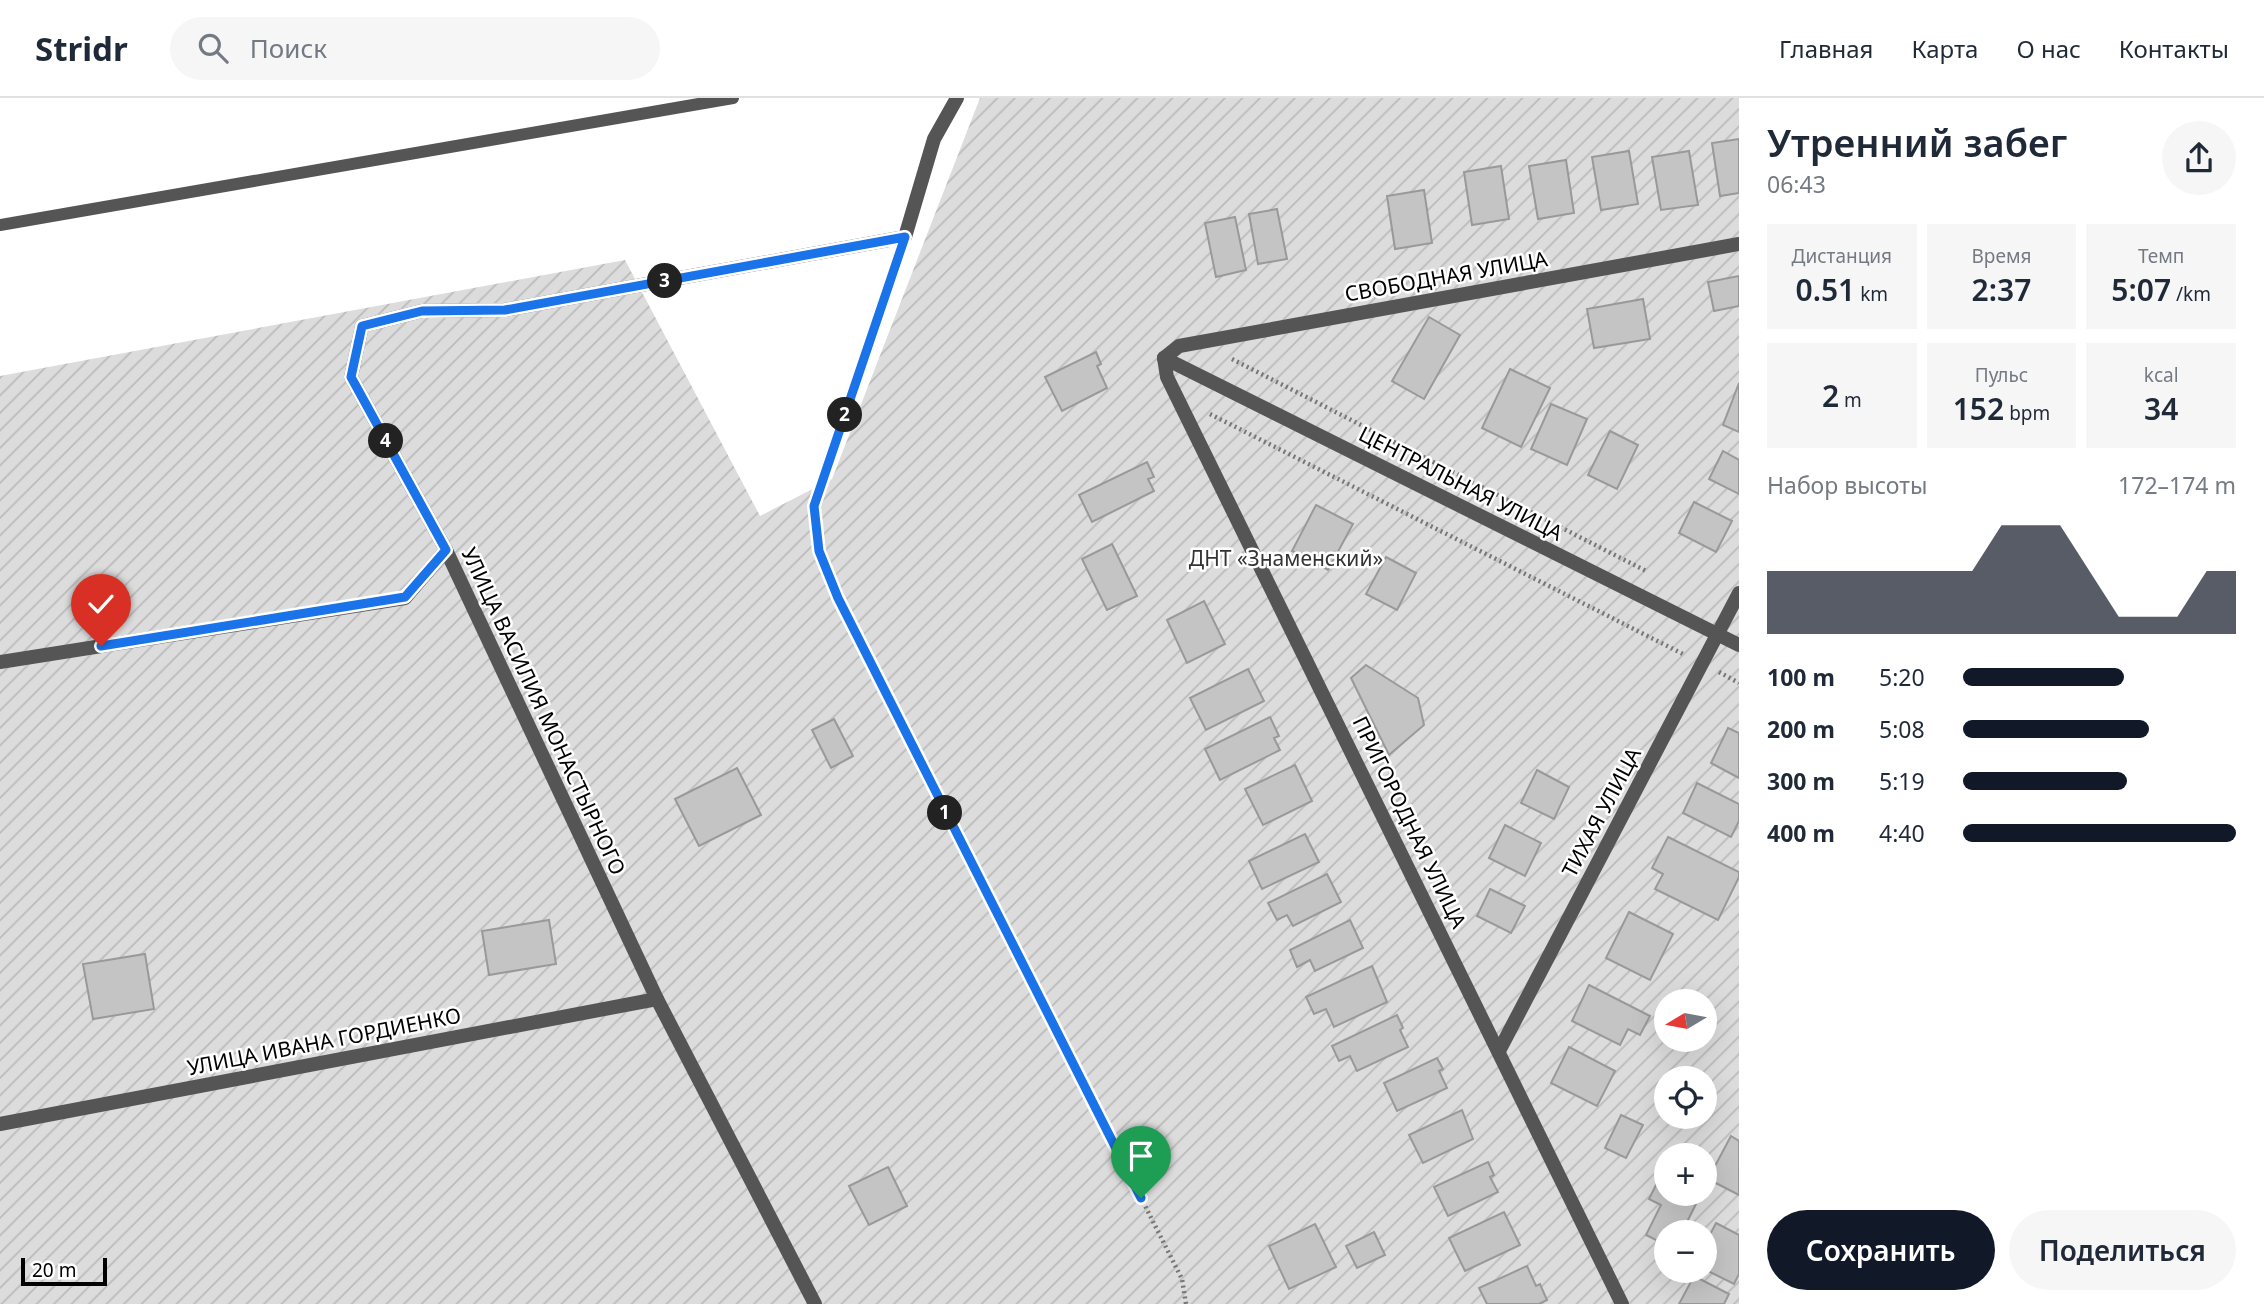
<!DOCTYPE html>
<html lang="ru">
<meta charset="utf-8">
<style>
:root{--surface:#fff;--page:#f6f6f7;--text:#1f2937;--muted:#747a83;--line:#e0e1e3;--accent:#111827}
body{margin:0;font-family:"Noto Sans",sans-serif;background:var(--page);color:var(--text);height:100vh;display:flex;flex-direction:column;font-size:26px;white-space:nowrap}
*{box-sizing:border-box;margin:0}
p{font-size:23px;color:var(--muted)}
.icon{flex:none;width:38px;height:38px;fill:none;stroke:currentColor;stroke-width:2;stroke-linecap:round;stroke-linejoin:round}
.map{position:relative;flex:1;overflow:hidden}
.sheet{display:flex;flex-direction:column;background:var(--surface);width:525px}
.sheet>*{flex:none}
.needle{width:46px;rotate:260deg}
.tools{position:absolute;left:1654px;top:891px;display:grid;gap:14px}
.tools a{display:grid;place-items:center;width:63px;height:63px;border-radius:50%;background:var(--surface);box-shadow:0 7px 28px #0002;font-size:35px}
.scale{position:absolute;left:21px;bottom:18px;width:86px;box-sizing:border-box;padding-left:7px;border:4px solid #000;border-top:0;font-size:19px;line-height:24px;white-space:nowrap;color:#000;-webkit-text-stroke:5px #fff;paint-order:stroke}
.pin{position:absolute;display:grid;place-items:center;width:60px;height:60px;color:#fff;margin:-72px -30px;border-radius:50% 50% 50% 0;rotate:-45deg;box-shadow:0 0 7px #0007}
.pin .icon{rotate:45deg}
.km{position:absolute;width:35px;height:35px;margin:-18px;border-radius:50%;background:#222;color:#fff;font-size:19px;line-height:35px;text-align:center}
.round{display:grid;place-items:center;flex:none;width:74px;height:74px;border-radius:37px;background:var(--page)}
.head{display:flex;align-items:center;justify-content:space-between;height:119px;padding:0 28px}
h1{font-size:38px;font-weight:600;line-height:52px}
.stats{display:grid;grid-template-columns:repeat(3,1fr);gap:10px;height:119px;padding:7px 28px}
.stats div{display:grid;align-content:center;border-radius:0px;background:var(--page);text-align:center}
.stats b{font-size:30px;font-weight:600}
.stats small{font-size:19px;font-weight:400}
.stats p{font-size:19px}
.chart{height:196px;padding:14px 28px}
.chart p{display:flex;justify-content:space-between}
.chart svg{width:100%;height:126px;margin-top:7px;fill:var(--accent);opacity:.7}
.cta{display:flex;gap:14px;margin-top:auto;padding:14px 28px}
.cta a{flex:1;height:80px;border-radius:42px;background:var(--accent);color:#fff;font-size:28px;font-weight:600;line-height:80px;text-align:center}
.cta a+a{background:var(--page);color:var(--text)}
ul{padding:0 28px;list-style:none;font-size:23px}
li{display:grid;grid-template-columns:112px 84px 1fr;align-items:center;height:52px}
li i{height:18px;border-radius:9px;background:var(--accent)}
header{display:flex;align-items:center;gap:42px;box-sizing:border-box;height:98px;padding:0 35px;background:var(--surface);border-bottom:2px solid var(--line)}
header strong{font-size:33px}
nav{display:flex;gap:38px;margin-inline-start:auto;font-size:24px}
.search{width:490px;height:63px;background:var(--page);display:flex;align-items:center;gap:18px;box-sizing:border-box;padding:0 24px;border-radius:38px;color:var(--muted);font-size:26px}
main{display:flex;flex:1;min-height:0}
.map>svg:first-child{display:block}
.garden{fill:url(#garden-furrows);fill-rule:evenodd}
.building{fill:#c4c4c4;stroke:#999;stroke-width:2}
.lines{fill:none;stroke-linecap:round;stroke-linejoin:round}
.path{stroke:#777;stroke-width:4.5;stroke-dasharray:2 3.5;stroke-linecap:butt}
.service{stroke:#555;stroke-width:12}
.minor{stroke:#555;stroke-width:14}
.route-casing{stroke:#fff;stroke-width:14}
.route{stroke:#1a73e8;stroke-width:9}
.labels{text-anchor:middle;dominant-baseline:central;stroke-width:5;stroke-linejoin:round;paint-order:stroke}
.street-label{font-size:21px;fill:#000;stroke:#fff}
.park-label{font-size:21px;fill:#333;stroke:#fff}
</style>
<header>
<strong>Stridr</strong>
<div class="search"><svg class="icon" aria-label="search" viewBox="0 0 24 24"><circle cx="10" cy="10" r="6"/><path d="M15 15l6 6"/></svg>Поиск</div>
<nav><a>Главная</a><a>Карта</a><a>О нас</a><a>Контакты</a></nav>
</header>
<main>
<div class="map">
<svg width="1739" height="1206" viewBox="0 0 1739 1206">
<defs>
<pattern id="garden-furrows" width="10" height="10" patternUnits="userSpaceOnUse" patternTransform="scale(1.75)"><rect width="10" height="10" fill="#dcdcdc"/><path d="M-1 1l2-2M0 10L10 0M9 11l2-2" fill="none" stroke="#bbb"/></pattern>
</defs>
<rect width="100%" height="100%" fill="#fff"/>
<path class="garden" d="M 980,0 L 1739,0 L 1739,1206 L 0,1206 L 0,278 L 625,162 L 760,418 L 832,381 ZM 1666,903 L 1704,903 L 1704,942 L 1666,942 ZM 1666,980 L 1704,980 L 1704,1018 L 1666,1018 ZM 1666,1057 L 1704,1057 L 1704,1096 L 1666,1096 ZM 1666,1134 L 1704,1134 L 1704,1172 L 1666,1172 Z"/>
<g class="building">
<path d="M 1739,41 L 1739,95 L 1720,98 L 1712,45 Z"/>
<path d="M 1629,53 L 1638,106 L 1601,112 L 1592,59 Z"/>
<path d="M 1689,53 L 1698,107 L 1661,112 L 1652,59 Z"/>
<path d="M 1566,62 L 1574,115 L 1538,121 L 1529,68 Z"/>
<path d="M 1501,68 L 1509,121 L 1472,127 L 1464,74 Z"/>
<path d="M 1424,92 L 1432,145 L 1395,151 L 1387,98 Z"/>
<path d="M 1277,111 L 1287,161 L 1258,166 L 1249,116 Z"/>
<path d="M 1235,119 L 1246,172 L 1216,179 L 1205,125 Z"/>
<path d="M 1739,178 L 1739,208 L 1714,213 L 1708,184 Z"/>
<path d="M 1643,201 L 1650,241 L 1594,250 L 1587,211 Z"/>
<path d="M 1429,219 L 1460,237 L 1424,301 L 1392,283 Z"/>
<path d="M 1096,254 L 1101,266 L 1097,268 L 1107,290 L 1062,313 L 1045,279 Z"/>
<path d="M 1510,271 L 1550,290 L 1521,349 L 1482,330 Z"/>
<path d="M 1739,285 L 1739,334 L 1723,327 Z"/>
<path d="M 1551,306 L 1587,321 L 1567,367 L 1531,351 Z"/>
<path d="M 1610,333 L 1638,347 L 1617,391 L 1588,377 Z"/>
<path d="M 1723,353 L 1739,362 L 1739,396 L 1709,381 Z"/>
<path d="M 1147,364 L 1154,379 L 1148,381 L 1154,393 L 1092,424 L 1079,397 Z"/>
<path d="M 1694,404 L 1732,423 L 1716,454 L 1679,435 Z"/>
<path d="M 1316,407 L 1353,426 L 1328,472 L 1292,453 Z"/>
<path d="M 1112,446 L 1137,498 L 1107,512 L 1082,461 Z"/>
<path d="M 1386,459 L 1416,475 L 1397,512 L 1366,496 Z"/>
<path d="M 1204,503 L 1225,546 L 1187,565 L 1167,522 Z"/>
<path d="M 1366,567 L 1418,600 L 1424,627 L 1389,657 L 1351,580 Z"/>
<path d="M 1248,571 L 1264,603 L 1206,632 L 1190,600 Z"/>
<path d="M 1270,619 L 1279,638 L 1274,640 L 1280,652 L 1220,682 L 1205,651 Z"/>
<path d="M 834,621 L 853,658 L 831,670 L 812,632 Z"/>
<path d="M 1728,630 L 1739,635 L 1739,680 L 1711,665 Z"/>
<path d="M 1295,667 L 1312,703 L 1263,727 L 1245,691 Z"/>
<path d="M 737,670 L 761,717 L 699,748 L 675,701 Z"/>
<path d="M 1537,672 L 1569,689 L 1554,721 L 1521,705 Z"/>
<path d="M 1697,685 L 1739,706 L 1739,723 L 1731,739 L 1683,715 Z"/>
<path d="M 1505,727 L 1541,745 L 1525,778 L 1489,760 Z"/>
<path d="M 1305,736 L 1319,764 L 1262,791 L 1249,763 Z"/>
<path d="M 1668,739 L 1739,774 L 1739,779 L 1718,822 L 1655,791 L 1663,776 L 1652,770 Z"/>
<path d="M 1327,776 L 1341,804 L 1293,828 L 1287,817 L 1277,822 L 1268,805 Z"/>
<path d="M 1490,791 L 1525,808 L 1511,835 L 1477,818 Z"/>
<path d="M 1629,814 L 1673,836 L 1650,882 L 1606,860 Z"/>
<path d="M 549,822 L 556,866 L 489,877 L 482,833 Z"/>
<path d="M 1350,822 L 1363,850 L 1315,873 L 1310,862 L 1297,869 L 1290,852 Z"/>
<path d="M 145,856 L 154,911 L 93,921 L 83,866 Z"/>
<path d="M 1372,868 L 1387,904 L 1334,929 L 1326,911 L 1314,916 L 1306,899 Z"/>
<path d="M 1589,887 L 1650,918 L 1640,937 L 1628,931 L 1620,947 L 1572,923 Z"/>
<path d="M 1397,917 L 1403,930 L 1400,932 L 1408,949 L 1357,973 L 1350,958 L 1339,963 L 1332,948 Z"/>
<path d="M 1569,949 L 1615,973 L 1597,1008 L 1551,985 Z"/>
<path d="M 1437,960 L 1443,971 L 1439,973 L 1447,990 L 1397,1013 L 1384,985 Z"/>
<path d="M 1462,1012 L 1473,1041 L 1423,1065 L 1409,1037 Z"/>
<path d="M 1621,1017 L 1643,1027 L 1626,1060 L 1605,1050 Z"/>
<path d="M 1731,1038 L 1739,1043 L 1739,1097 L 1708,1081 Z"/>
<path d="M 1488,1064 L 1494,1077 L 1490,1079 L 1498,1094 L 1448,1118 L 1434,1089 Z"/>
<path d="M 888,1069 L 907,1108 L 869,1127 L 849,1088 Z"/>
<path d="M 1657,1085 L 1666,1089 L 1666,1096 L 1679,1096 L 1697,1104 L 1682,1134 L 1666,1134 L 1666,1147 L 1646,1137 L 1661,1107 L 1649,1101 Z"/>
<path d="M 1504,1114 L 1520,1147 L 1465,1173 L 1449,1140 Z"/>
<path d="M 1716,1125 L 1739,1137 L 1739,1176 L 1734,1186 L 1704,1171 L 1704,1148 Z"/>
<path d="M 1315,1126 L 1336,1169 L 1289,1191 L 1269,1148 Z"/>
<path d="M 1374,1134 L 1385,1157 L 1357,1170 L 1346,1148 Z"/>
<path d="M 1527,1168 L 1536,1188 L 1540,1186 L 1547,1202 L 1539,1206 L 1487,1206 L 1479,1190 Z"/>
<path d="M 1694,1178 L 1729,1196 L 1724,1206 L 1679,1206 Z"/>
</g>
<g class="lines">
<g class="path">
<path d="M 898,160 L 814,408 L 819,453 L 838,500 L 1182,1181 L 1186,1206"/>
<path d="M 1232,261 L 1648,474"/>
<path d="M 1210,316 L 1683,556"/>
<path d="M 1719,574 L 1739,585"/>
</g>
<path class="service" d="M 0,127 L 733,0"/>
<g class="minor">
<path d="M 1164,260 L 1167,279 L 1622,1206"/>
<path d="M 1164,260 L 1739,547"/>
<path d="M 1164,260 L 1179,248 L 1739,146"/>
<path d="M 0,564 L 405,500 L 446,452"/>
<path d="M 1499,953 L 1739,495"/>
<path d="M 0,1026 L 657,901"/>
<path d="M 815,1206 L 657,901 L 446,452 L 351,279 L 362,228 L 422,213 L 505,212 L 905,139 L 934,41 L 957,0"/>
</g>
</g>
<g class="lines">
<g class="route-casing">
<path id="route" d="M 101,548 L 405,499 L 446,452 L 351,279 L 362,228 L 422,213 L 505,212 L 905,139 L 814,408 L 819,453 L 838,500 L 1141,1100"/>
</g>
<use href="#route" class="route"/>
</g>
<g class="labels">
<g class="street-label">
<text transform="translate(1446 178) rotate(-10)">СВОБОДНАЯ УЛИЦА</text>
<text transform="translate(1461 385) rotate(27)">ЦЕНТРАЛЬНАЯ УЛИЦА</text>
<text transform="translate(544 613) rotate(65)">УЛИЦА ВАСИЛИЯ МОНАСТЫРНОГО</text>
<text transform="translate(1601 714) rotate(-62)">ТИХАЯ УЛИЦА</text>
<text transform="translate(1410 724) rotate(64)">ПРИГОРОДНАЯ УЛИЦА</text>
<text transform="translate(324 943) rotate(-11)">УЛИЦА ИВАНА ГОРДИЕНКО</text>
</g>
<g class="park-label">
<text x="1286" y="460">ДНТ «Знаменский»</text>
</g>
</g>
</svg>
<div class="tools">
<a><svg class="needle" viewBox="-14 -14 28 28"><path d="M0-13l5 13h-10z" fill="#e53935"/><path d="M0 13l5-13h-10z" fill="#747a83"/></svg></a>
<a><svg class="icon" aria-label="locate" viewBox="0 0 24 24"><circle cx="12" cy="12" r="6"/><path d="M12 2v4M12 18v4M2 12h4M18 12h4"/></svg></a>
<a>+</a>
<a>−</a>
</div>
<div class="scale">20 m</div>
<div class="pin" style="left:1141px;top:1100px;background:#1e9e55"><svg class="icon" aria-label="arrive" viewBox="0 0 24 24"><path d="M6 21V4h12l-3 4 3 4H6"/></svg></div>
<div class="pin" style="left:101px;top:548px;background:#d93025"><svg class="icon" aria-label="check" viewBox="0 0 24 24"><path d="M5 12l5 5 9-10"/></svg></div>
<b class="km" style="left:945px;top:715px">1</b>
<b class="km" style="left:845px;top:317px">2</b>
<b class="km" style="left:665px;top:183px">3</b>
<b class="km" style="left:386px;top:343px">4</b>
</div>
<section class="sheet">
<div class="head"><div><h1>Утренний забег</h1><p>06:43</p></div><a class="round"><svg class="icon" aria-label="share" viewBox="0 0 24 24"><path d="M12 15V3M7 8l5-5 5 5M5 13v7h14v-7"/></svg></a></div>
<div class="stats">
<div><p>Дистанция</p><b>0.51<small> km</small></b></div>
<div><p>Время</p><b>2:37</b></div>
<div><p>Темп</p><b>5:07<small> /km</small></b></div>
</div>
<div class="stats">
<div><b>2<small> m</small></b></div>
<div><p>Пульс</p><b>152<small> bpm</small></b></div>
<div><p>kcal</p><b>34</b></div>
</div>
<div class="chart"><p><span>Набор высоты</span>172–174 m</p>
<svg viewBox="0 0 160 44" preserveAspectRatio="none"><path d="M0 44V22L10 22L20 22L30 22L40 22L50 22L60 22L70 22L80 6L90 6L100 6L110 22L120 38L130 38L140 38L150 22L160 22V44z"/></svg>
</div>
<ul>
<li><b>100 m</b>5:20<i style="width:59%"></i></li>
<li><b>200 m</b>5:08<i style="width:68%"></i></li>
<li><b>300 m</b>5:19<i style="width:60%"></i></li>
<li><b>400 m</b>4:40<i style="width:100%"></i></li>
</ul>
<div class="cta"><a>Сохранить</a><a>Поделиться</a></div>
</section>
</main>
